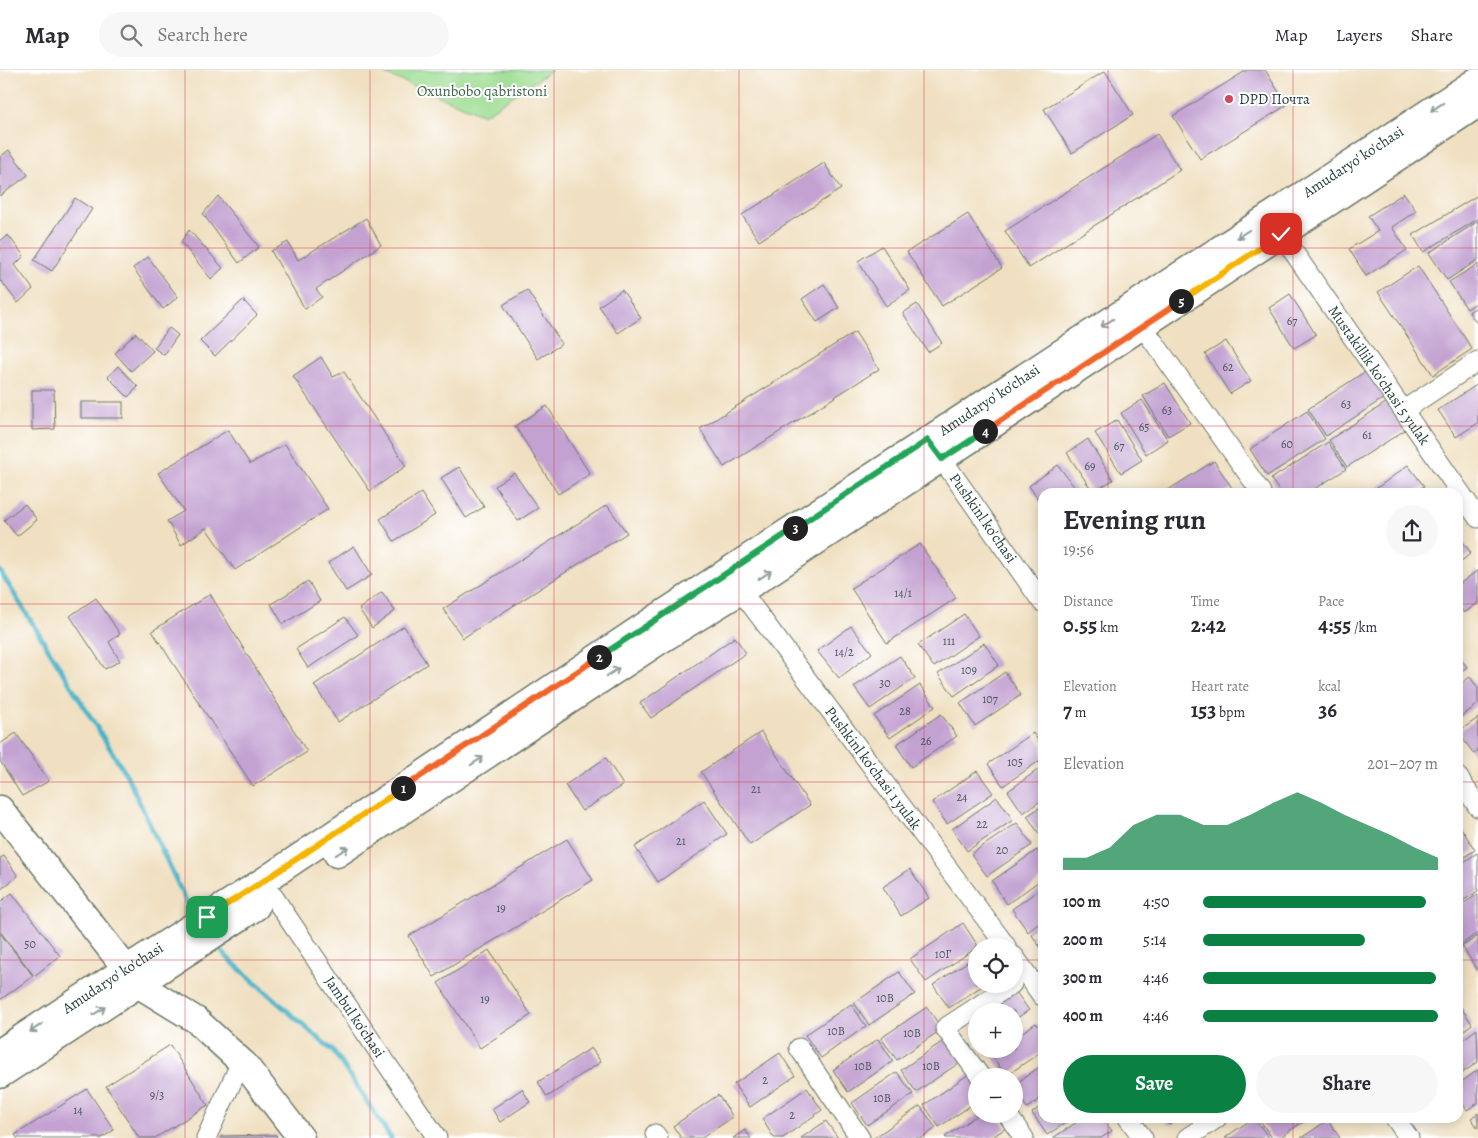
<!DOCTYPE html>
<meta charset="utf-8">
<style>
:root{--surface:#fff;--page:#f7f7f7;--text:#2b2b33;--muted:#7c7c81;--line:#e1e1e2;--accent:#0b8043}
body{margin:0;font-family:Alegreya,serif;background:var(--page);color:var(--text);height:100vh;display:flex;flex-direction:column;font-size:19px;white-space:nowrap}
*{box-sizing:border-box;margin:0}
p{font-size:16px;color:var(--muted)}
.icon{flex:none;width:28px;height:28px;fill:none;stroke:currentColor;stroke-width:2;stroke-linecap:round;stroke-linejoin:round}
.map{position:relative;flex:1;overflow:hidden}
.drawer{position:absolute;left:1038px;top:418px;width:425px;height:635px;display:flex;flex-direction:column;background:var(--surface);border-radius:15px;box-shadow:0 2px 12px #0003}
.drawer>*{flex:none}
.tools{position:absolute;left:968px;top:868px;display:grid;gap:10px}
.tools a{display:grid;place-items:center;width:55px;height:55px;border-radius:50%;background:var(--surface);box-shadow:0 2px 12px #0003;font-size:25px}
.pin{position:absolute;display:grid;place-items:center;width:42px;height:42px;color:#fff;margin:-21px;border-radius:10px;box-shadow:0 2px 8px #0006}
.km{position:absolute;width:25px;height:25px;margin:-12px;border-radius:50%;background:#222;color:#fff;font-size:14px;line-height:25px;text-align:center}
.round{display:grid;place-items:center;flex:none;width:52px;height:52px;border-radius:26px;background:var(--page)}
.summary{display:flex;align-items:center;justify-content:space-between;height:85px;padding:0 25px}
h1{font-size:28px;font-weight:600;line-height:38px}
.stats{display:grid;grid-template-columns:repeat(3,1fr);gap:8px;height:85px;padding:5px 25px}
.stats div{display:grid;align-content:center}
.stats b{font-size:21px;font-weight:600}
.stats small{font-size:14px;font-weight:400}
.stats p{font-size:14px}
.chart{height:140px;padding:10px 25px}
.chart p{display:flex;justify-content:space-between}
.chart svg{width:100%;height:90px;margin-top:5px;fill:var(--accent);opacity:.7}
.primary-button{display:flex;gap:10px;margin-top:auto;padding:10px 25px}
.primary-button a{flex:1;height:58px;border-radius:30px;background:var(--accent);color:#fff;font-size:20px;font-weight:600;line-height:58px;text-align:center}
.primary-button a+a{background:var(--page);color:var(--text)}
ul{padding:0 25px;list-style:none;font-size:16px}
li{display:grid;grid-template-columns:80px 60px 1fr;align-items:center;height:38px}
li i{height:12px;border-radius:6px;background:var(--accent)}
header{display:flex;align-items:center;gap:30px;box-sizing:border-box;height:70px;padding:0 25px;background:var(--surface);border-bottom:1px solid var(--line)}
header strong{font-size:24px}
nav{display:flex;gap:28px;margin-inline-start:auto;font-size:18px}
.search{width:350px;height:45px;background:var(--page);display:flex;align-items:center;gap:12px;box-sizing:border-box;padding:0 18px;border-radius:28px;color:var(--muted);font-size:19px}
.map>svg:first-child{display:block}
.green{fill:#9ddd92;stroke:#5e8d63}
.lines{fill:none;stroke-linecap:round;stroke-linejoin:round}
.stream{stroke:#4ab4c8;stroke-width:5}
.building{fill:#c3a2d2}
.street-casing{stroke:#687665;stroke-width:21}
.secondary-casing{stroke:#687665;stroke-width:29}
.street{stroke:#fff;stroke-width:19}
.secondary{stroke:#fff;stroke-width:26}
.oneway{stroke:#8f9e9a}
.split-1-casing{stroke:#fff;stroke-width:10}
.split-2-casing{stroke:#fff;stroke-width:10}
.split-3-casing{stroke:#fff;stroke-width:10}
.split-4-casing{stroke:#fff;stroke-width:10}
.split-5-casing{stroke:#fff;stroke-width:10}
.split-6-casing{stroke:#fff;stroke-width:10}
.split-1{stroke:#f5b400;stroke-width:6}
.split-2{stroke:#f0652b;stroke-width:6}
.split-3{stroke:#22a559;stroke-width:6}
.split-4{stroke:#22a559;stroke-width:6}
.split-5{stroke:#f0652b;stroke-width:6}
.split-6{stroke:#f5b400;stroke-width:6}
.grid{fill:none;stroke:#d1495b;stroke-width:1;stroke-opacity:0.55}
.poi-dot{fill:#d1495b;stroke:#fff;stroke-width:2}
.labels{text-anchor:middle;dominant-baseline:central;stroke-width:4;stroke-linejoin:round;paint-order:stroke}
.number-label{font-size:12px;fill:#48565c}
.park-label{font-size:15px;fill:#3e654c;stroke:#fff}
.poi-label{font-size:15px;fill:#1f3d34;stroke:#fff;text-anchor:start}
.street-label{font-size:15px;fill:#1f3d34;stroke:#fff}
</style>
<header>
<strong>Map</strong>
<div class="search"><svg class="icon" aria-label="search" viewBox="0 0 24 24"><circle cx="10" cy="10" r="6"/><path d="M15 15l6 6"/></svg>Search here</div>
<nav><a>Map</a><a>Layers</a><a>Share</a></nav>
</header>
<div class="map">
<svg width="1478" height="1068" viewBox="0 0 1478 1068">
<rect width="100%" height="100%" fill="#fff"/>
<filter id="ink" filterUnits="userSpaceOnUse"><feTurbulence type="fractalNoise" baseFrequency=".02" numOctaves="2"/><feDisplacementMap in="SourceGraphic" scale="10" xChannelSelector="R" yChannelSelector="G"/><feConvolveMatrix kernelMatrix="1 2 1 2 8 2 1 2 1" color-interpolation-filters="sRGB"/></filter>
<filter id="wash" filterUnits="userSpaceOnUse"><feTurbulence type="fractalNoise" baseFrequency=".0096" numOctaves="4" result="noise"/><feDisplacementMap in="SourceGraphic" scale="20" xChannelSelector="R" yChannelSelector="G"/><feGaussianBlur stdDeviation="1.12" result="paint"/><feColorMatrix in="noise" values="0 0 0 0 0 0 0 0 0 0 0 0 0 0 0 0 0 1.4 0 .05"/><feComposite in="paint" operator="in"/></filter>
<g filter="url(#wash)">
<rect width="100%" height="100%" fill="#f0e0c1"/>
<path class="green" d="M 375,0 L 552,0 L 484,45 Z"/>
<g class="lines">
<g class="stream">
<path d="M 0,501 L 127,706 L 186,831"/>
<path d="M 215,875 L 233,893 L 334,982 L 391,1068"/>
</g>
</g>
<g id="blocks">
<g class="building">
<path d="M 1247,0 L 1265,0 L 1287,35 L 1200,89 L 1173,46 Z"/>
<path d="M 1105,1 L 1133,45 L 1072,83 L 1044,39 Z"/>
<path d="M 1157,64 L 1180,100 L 1029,198 L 1005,161 Z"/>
<path d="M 9,80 L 28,105 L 0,126 L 0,87 Z"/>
<path d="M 824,93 L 841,119 L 759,171 L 742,145 Z"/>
<path d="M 1404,123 L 1416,141 L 1392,157 L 1407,180 L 1366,206 L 1349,179 L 1378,161 L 1368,146 Z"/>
<path d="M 1478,125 L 1478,149 L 1423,182 L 1413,165 Z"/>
<path d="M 218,126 L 259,177 L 239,193 L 203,144 Z"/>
<path d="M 75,128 L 92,139 L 52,201 L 34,190 Z"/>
<path d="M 968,144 L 1002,198 L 942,236 L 907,182 Z"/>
<path d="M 366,148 L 381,175 L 316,219 L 322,227 L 305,239 L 271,181 L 288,172 L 298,190 Z"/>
<path d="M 1478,151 L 1478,190 L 1447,210 L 1429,183 Z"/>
<path d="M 189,160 L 223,198 L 211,209 L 181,172 Z"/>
<path d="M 8,165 L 24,186 L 15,195 L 33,219 L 18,233 L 1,211 L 0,212 L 0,171 Z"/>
<path d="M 882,176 L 910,220 L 886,236 L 858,191 Z"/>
<path d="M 148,187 L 178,227 L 163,239 L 133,198 Z"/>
<path d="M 1478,194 L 1478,232 L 1467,239 L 1449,212 Z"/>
<path d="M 1418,196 L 1472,279 L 1433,305 L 1378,222 Z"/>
<path d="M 824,214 L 839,238 L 817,252 L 802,229 Z"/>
<path d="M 527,220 L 562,274 L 538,289 L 503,235 Z"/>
<path d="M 622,220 L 641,248 L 618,263 L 599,236 Z"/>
<path d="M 1290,224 L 1316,265 L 1294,278 L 1269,238 Z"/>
<path d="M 243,230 L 257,245 L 215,286 L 200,271 Z"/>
<path d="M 917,234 L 942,273 L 928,282 L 903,243 Z"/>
<path d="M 1478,236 L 1478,255 L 1469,242 Z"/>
<path d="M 169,258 L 178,265 L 164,285 L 154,278 Z"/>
<path d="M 855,262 L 879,299 L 724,397 L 700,359 Z"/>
<path d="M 136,263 L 153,281 L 131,301 L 115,283 Z"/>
<path d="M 1226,271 L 1251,311 L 1230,324 L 1205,284 Z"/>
<path d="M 321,287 L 333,307 L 344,302 L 406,396 L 370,421 L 293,306 Z"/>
<path d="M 118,296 L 138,317 L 128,327 L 108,307 Z"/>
<path d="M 1366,301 L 1384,328 L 1326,366 L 1308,339 Z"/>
<path d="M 1165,313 L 1190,353 L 1168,366 L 1143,326 Z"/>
<path d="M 1478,314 L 1478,353 L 1456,367 L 1438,340 Z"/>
<path d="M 32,320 L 54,320 L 55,359 L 32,360 Z"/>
<path d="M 1142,330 L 1168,370 L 1146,384 L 1121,343 Z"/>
<rect x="81" y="332" width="42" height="16"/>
<path d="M 1387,332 L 1405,360 L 1347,397 L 1329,370 Z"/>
<path d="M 547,336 L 590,404 L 558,424 L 515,356 Z"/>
<path d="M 1307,341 L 1325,369 L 1267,406 L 1250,379 Z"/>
<path d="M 1117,350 L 1142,390 L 1121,403 L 1095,363 Z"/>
<path d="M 228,360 L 250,394 L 285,374 L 328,439 L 235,500 L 206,458 L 181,475 L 167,451 L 184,441 L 158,403 Z"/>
<path d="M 1088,369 L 1113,410 L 1093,422 L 1067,383 Z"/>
<path d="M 1328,372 L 1346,399 L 1310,422 L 1280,422 L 1271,409 Z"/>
<path d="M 1214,391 L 1232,418 L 1225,422 L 1165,422 Z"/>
<path d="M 1058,395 L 1078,422 L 1042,422 L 1042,435 L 1029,416 Z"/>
<path d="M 1408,395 L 1424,416 L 1416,422 L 1380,422 L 1377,418 Z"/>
<path d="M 459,397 L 484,437 L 466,448 L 441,408 Z"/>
<path d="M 514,403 L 538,438 L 518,451 L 495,416 Z"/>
<path d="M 421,423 L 435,445 L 394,471 L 380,449 Z"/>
<path d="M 25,434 L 37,450 L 17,466 L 4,450 Z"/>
<path d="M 607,435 L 627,463 L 463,568 L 443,539 Z"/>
<path d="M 1458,465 L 1471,483 L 1458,494 Z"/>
<path d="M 920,474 L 956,528 L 887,573 L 851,518 Z"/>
<path d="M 354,476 L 372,505 L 346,521 L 328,493 Z"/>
<path d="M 1478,500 L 1478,533 L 1464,543 L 1458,534 L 1458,515 Z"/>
<path d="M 308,511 L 320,531 L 283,554 L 271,534 Z"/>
<path d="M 382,522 L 395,541 L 372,558 L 359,539 Z"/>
<path d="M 210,524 L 307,682 L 253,716 L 152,561 Z"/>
<path d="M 96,528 L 120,564 L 109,572 L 120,591 L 105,599 L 70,546 Z"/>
<path d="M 964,544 L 979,566 L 934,597 L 918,575 Z"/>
<path d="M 345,547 L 358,565 L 308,598 L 296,579 Z"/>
<path d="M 404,556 L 427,594 L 338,652 L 314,615 Z"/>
<path d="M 851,556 L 872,583 L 839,608 L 817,581 Z"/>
<path d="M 735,567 L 746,583 L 651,648 L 640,633 Z"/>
<path d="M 984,573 L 999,595 L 954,626 L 938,604 Z"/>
<path d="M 1458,585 L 1467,597 L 1458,604 Z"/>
<path d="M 900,586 L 915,608 L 870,639 L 854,617 Z"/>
<path d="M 1005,602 L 1021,625 L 975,656 L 960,633 Z"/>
<path d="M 1470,607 L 1478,618 L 1478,634 L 1458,649 L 1458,616 Z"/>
<path d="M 920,615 L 935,637 L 890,668 L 874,646 Z"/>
<path d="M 941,644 L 957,666 L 911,697 L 896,675 Z"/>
<path d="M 1478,648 L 1478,681 L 1474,684 L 1458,662 Z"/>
<path d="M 761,662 L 810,735 L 750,775 L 701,702 Z"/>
<path d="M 16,663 L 49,711 L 22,726 L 0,691 L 0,674 Z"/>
<path d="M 1033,663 L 1042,676 L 1042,689 L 1003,716 L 988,694 Z"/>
<path d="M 606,688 L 623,715 L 582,741 L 565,715 Z"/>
<path d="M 1042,697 L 1042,730 L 1023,743 L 1008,721 Z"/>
<path d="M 977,701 L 993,723 L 947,754 L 932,732 Z"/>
<path d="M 997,727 L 1013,750 L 967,781 L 952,759 Z"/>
<path d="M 704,730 L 727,764 L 658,812 L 635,777 Z"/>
<path d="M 1042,736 L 1042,768 L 1027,746 Z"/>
<path d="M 1017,753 L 1032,775 L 987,806 L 971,784 Z"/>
<path d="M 1458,753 L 1475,780 L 1458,791 Z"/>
<path d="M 567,769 L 593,810 L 434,907 L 409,866 Z"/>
<path d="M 1037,780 L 1042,788 L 1042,809 L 1007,834 L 992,811 Z"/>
<path d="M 1477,783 L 1478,785 L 1478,821 L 1458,834 L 1458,796 Z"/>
<path d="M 4,786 L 18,806 L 0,820 L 0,788 Z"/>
<path d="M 910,799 L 929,828 L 901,846 L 883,817 Z"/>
<path d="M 1042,818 L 1042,851 L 1028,862 L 1012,839 Z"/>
<path d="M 12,823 L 60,886 L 34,906 L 0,861 L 0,832 Z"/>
<path d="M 1478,824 L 1478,863 L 1459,876 L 1458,837 Z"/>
<path d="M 963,853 L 978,876 L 976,876 L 976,878 L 926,912 L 910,889 Z"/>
<path d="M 1042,858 L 1042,880 L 1032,865 Z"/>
<path d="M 0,863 L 33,906 L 0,930 Z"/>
<path d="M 1478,866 L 1478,901 L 1462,876 Z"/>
<path d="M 489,880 L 531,945 L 480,978 L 438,913 Z"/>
<path d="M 976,886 L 976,914 L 985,914 L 949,938 L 933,915 Z"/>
<path d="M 899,902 L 915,924 L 869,955 L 854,933 Z"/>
<path d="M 1013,918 L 1029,940 L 1014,950 L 1014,941 L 979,941 Z"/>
<path d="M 1458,933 L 1472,954 L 1458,965 Z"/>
<path d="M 851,934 L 866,956 L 821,988 L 805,965 Z"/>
<path d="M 927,937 L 942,959 L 897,990 L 881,968 Z"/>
<path d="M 1036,953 L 1042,961 L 1042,981 L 1006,1006 L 991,984 L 998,979 L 1014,979 L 1014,968 Z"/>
<path d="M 1477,959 L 1478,992 L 1458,1006 L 1458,973 Z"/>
<path d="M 878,969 L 893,991 L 848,1022 L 833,1000 Z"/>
<path d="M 946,969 L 962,991 L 916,1022 L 901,1000 Z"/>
<path d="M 170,975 L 208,1035 L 155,1068 L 139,1068 L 106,1016 Z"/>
<path d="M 591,978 L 601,992 L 547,1027 L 538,1012 Z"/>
<path d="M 780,983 L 795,1006 L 750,1037 L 734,1014 Z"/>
<path d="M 1042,995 L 1042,1028 L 1027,1038 L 1014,1018 L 1014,1015 Z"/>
<path d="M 1478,1000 L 1478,1033 L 1467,1040 L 1458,1027 L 1458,1014 Z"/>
<path d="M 897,1002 L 913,1024 L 867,1055 L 852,1033 Z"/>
<path d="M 969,1004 L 976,1014 L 976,1032 L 939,1057 L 924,1035 Z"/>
<path d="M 807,1018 L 822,1040 L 783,1068 L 774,1068 L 762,1049 Z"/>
<path d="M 87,1019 L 114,1060 L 102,1068 L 17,1068 L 15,1065 Z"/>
<path d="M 522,1019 L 530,1032 L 500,1052 L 492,1039 Z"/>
<path d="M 718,1025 L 733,1047 L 702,1068 L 681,1068 L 673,1056 Z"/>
<path d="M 1042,1035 L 1042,1048 L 1073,1048 L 1047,1065 L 1032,1043 Z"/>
<path d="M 920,1036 L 936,1058 L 922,1068 L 874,1068 Z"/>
<path d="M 1478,1043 L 1478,1058 L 1471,1048 Z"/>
<path d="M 979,1044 L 996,1044 L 1006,1058 L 991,1068 L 946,1068 L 945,1067 Z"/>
<path d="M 1083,1048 L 1103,1048 L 1112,1061 L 1101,1068 L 1053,1068 Z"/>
<path d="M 1164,1048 L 1180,1048 L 1169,1055 Z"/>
<path d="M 1254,1048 L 1269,1068 L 1225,1068 L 1233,1062 Z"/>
<path d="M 1261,1048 L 1309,1048 L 1279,1068 L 1272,1068 L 1259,1049 Z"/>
<path d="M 1328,1050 L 1340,1068 L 1301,1068 Z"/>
<path d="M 826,1051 L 838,1068 L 801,1068 Z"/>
<path d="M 745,1060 L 751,1068 L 733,1068 Z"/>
<path d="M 276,1065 L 277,1068 L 221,1068 L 221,1066 Z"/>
</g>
</g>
</g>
<g filter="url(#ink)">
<use href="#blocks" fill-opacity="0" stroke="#687665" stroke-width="1"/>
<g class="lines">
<g class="street-casing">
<g id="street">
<path id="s1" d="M 1281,164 L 1478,448"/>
<path d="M 1143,257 L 1261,422"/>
<path d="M 1404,340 L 1478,291"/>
<path id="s2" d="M 942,389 L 1042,532"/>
<path id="s3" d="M 741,521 L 1006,876"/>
<path d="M 1458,707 L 1478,737"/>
<path id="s4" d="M 273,826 L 437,1068"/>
<path d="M 1014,886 L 1042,926"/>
<path d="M 799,978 L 860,1068"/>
<path d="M 980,1006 L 945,958 L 1012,914"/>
<path d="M 1007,1044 L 1024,1068"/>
<path d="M 1128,1048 L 1143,1068"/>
<path d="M 1395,1048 L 1409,1068"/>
<path d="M 655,1064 L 658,1068"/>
<path d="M 206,1068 L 237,1001"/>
<path d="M 1187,1068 L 1217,1048"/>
</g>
</g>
<g class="secondary-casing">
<g id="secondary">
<path d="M 0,739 L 139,915 L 196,950 L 245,995 L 301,1068"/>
<path d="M 337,784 L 661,570 L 741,521 L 1478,34"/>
<path id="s5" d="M 0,982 L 126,899 L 265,810 L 647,554 L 1478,10"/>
<path d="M 0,1005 L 256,837"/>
</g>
</g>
<use href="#street" class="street"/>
<use href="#secondary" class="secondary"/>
</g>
<defs><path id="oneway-shaft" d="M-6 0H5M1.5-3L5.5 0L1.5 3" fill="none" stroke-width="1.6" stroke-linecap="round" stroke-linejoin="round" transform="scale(1.25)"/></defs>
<g class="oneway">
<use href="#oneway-shaft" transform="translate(1437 37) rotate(147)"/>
<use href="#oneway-shaft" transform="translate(1243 164) rotate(147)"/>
<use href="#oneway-shaft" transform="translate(1107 253) rotate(147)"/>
<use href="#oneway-shaft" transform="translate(765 505) rotate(-33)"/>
<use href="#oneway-shaft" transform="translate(613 602) rotate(-33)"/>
<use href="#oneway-shaft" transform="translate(477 691) rotate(-33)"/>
<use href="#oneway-shaft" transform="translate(342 781) rotate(-33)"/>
<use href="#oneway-shaft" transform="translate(99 941) rotate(-33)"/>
<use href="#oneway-shaft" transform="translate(36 958) rotate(147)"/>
</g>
</g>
<g class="lines" filter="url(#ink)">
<g class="split-1-casing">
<path id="split-1" d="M 207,847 L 265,810 L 403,718"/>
</g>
<g class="split-2-casing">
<path id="split-2" d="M 403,718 L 599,587"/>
</g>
<g class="split-3-casing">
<path id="split-3" d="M 599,587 L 795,458"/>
</g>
<g class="split-4-casing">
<path id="split-4" d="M 795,458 L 928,370 L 942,389 L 985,361"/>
</g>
<g class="split-5-casing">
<path id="split-5" d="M 985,361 L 1181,231"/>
</g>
<g class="split-6-casing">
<path id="split-6" d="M 1181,231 L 1281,164"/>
</g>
<use href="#split-1" class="split-1"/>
<use href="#split-2" class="split-2"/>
<use href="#split-3" class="split-3"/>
<use href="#split-4" class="split-4"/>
<use href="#split-5" class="split-5"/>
<use href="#split-6" class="split-6"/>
</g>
<path class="grid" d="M 185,0 L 185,1068M 370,0 L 370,1068M 554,0 L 554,1068M 739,0 L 739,1068M 924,0 L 924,1068M 1108,0 L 1108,422M 1293,0 L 1293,422M 0,178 L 1478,178M 0,356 L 1478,356M 0,534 L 1042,534M 1458,534 L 1478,534M 0,712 L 1042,712M 1458,712 L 1478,712M 0,890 L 976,890M 1014,890 L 1042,890M 1458,890 L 1478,890M 1108,1048 L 1108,1068M 1293,1048 L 1293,1068"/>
<circle class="poi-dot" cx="1229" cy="29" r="5"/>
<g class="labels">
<g class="number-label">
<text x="1292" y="251">67</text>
<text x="1228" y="297">62</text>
<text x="1346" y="334">63</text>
<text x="1167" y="340">63</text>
<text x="1144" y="357">65</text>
<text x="1367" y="365">61</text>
<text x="1287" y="374">60</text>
<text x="1119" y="376">67</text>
<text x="1090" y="396">69</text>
<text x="903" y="523">14/1</text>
<text x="949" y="571">111</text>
<text x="844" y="582">14/2</text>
<text x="969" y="600">109</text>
<text x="885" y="613">30</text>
<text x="990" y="629">107</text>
<text x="905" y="641">28</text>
<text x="926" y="671">26</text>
<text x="1015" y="692">105</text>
<text x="756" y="719">21</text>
<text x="962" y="727">24</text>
<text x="982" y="754">22</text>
<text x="681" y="771">21</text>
<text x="1002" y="780">20</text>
<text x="501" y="838">19</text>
<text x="30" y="874">50</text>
<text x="943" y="884">10Г</text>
<text x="885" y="928">10В</text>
<text x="485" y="929">19</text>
<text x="836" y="961">10В</text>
<text x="912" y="963">10В</text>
<text x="863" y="996">10В</text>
<text x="931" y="996">10В</text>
<text x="765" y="1010">2</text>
<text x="157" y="1025">9/3</text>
<text x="882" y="1028">10В</text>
<text x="78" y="1040">14</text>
<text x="792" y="1045">2</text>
</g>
<g class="park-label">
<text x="482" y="21">Oxunbobo qabristoni</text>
</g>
<g class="poi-label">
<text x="1239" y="29">DPD Почта</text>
</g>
<g class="street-label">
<text stroke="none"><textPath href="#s5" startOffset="1620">Amudaryo' ko'chasi</textPath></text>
<text stroke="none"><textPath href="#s1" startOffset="172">Mustakillik ko'chasi 5 yulak</textPath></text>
<text stroke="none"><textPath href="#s5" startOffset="1185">Amudaryo' ko'chasi</textPath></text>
<text stroke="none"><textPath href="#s2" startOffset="72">Pushkinl ko'chasi</textPath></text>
<text stroke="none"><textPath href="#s3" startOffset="221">Pushkinl ko'chasi 1 yulak</textPath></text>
<text stroke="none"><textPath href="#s5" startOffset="135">Amudaryo' ko'chasi</textPath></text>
<text stroke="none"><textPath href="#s4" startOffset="146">Jambul ko'chasi</textPath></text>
</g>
</g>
</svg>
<div class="tools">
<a><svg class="icon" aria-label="locate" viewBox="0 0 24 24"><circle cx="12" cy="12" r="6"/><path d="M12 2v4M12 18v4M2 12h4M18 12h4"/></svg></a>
<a>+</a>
<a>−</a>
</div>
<div class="pin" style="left:207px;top:847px;background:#1e9e55"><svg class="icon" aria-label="arrive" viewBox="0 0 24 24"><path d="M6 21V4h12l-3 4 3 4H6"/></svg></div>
<div class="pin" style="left:1281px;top:164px;background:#d93025"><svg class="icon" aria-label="check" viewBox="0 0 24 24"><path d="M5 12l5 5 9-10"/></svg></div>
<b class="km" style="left:403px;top:718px">1</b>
<b class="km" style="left:599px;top:587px">2</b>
<b class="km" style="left:795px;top:458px">3</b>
<b class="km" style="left:985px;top:361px">4</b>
<b class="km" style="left:1181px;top:231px">5</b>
<section class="drawer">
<div class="summary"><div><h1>Evening run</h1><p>19:56</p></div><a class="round"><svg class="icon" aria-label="share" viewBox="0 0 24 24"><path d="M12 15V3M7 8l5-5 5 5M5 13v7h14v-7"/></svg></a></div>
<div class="stats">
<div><p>Distance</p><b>0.55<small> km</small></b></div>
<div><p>Time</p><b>2:42</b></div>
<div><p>Pace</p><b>4:55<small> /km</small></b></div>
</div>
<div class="stats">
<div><p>Elevation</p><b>7<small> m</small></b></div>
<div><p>Heart rate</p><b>153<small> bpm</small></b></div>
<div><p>kcal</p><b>36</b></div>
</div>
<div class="chart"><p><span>Elevation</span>201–207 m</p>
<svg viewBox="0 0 160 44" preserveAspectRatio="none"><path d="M0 44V38L10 38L20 33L30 22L40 17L50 17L60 22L70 22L80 17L90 11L100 6L110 11L120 17L130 22L140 27L150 33L160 38V44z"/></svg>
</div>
<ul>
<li><b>100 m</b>4:50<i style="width:95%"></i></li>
<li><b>200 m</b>5:14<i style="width:69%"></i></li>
<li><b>300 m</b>4:46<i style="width:99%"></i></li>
<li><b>400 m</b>4:46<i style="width:100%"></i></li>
</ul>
<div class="primary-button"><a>Save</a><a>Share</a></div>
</section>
</div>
